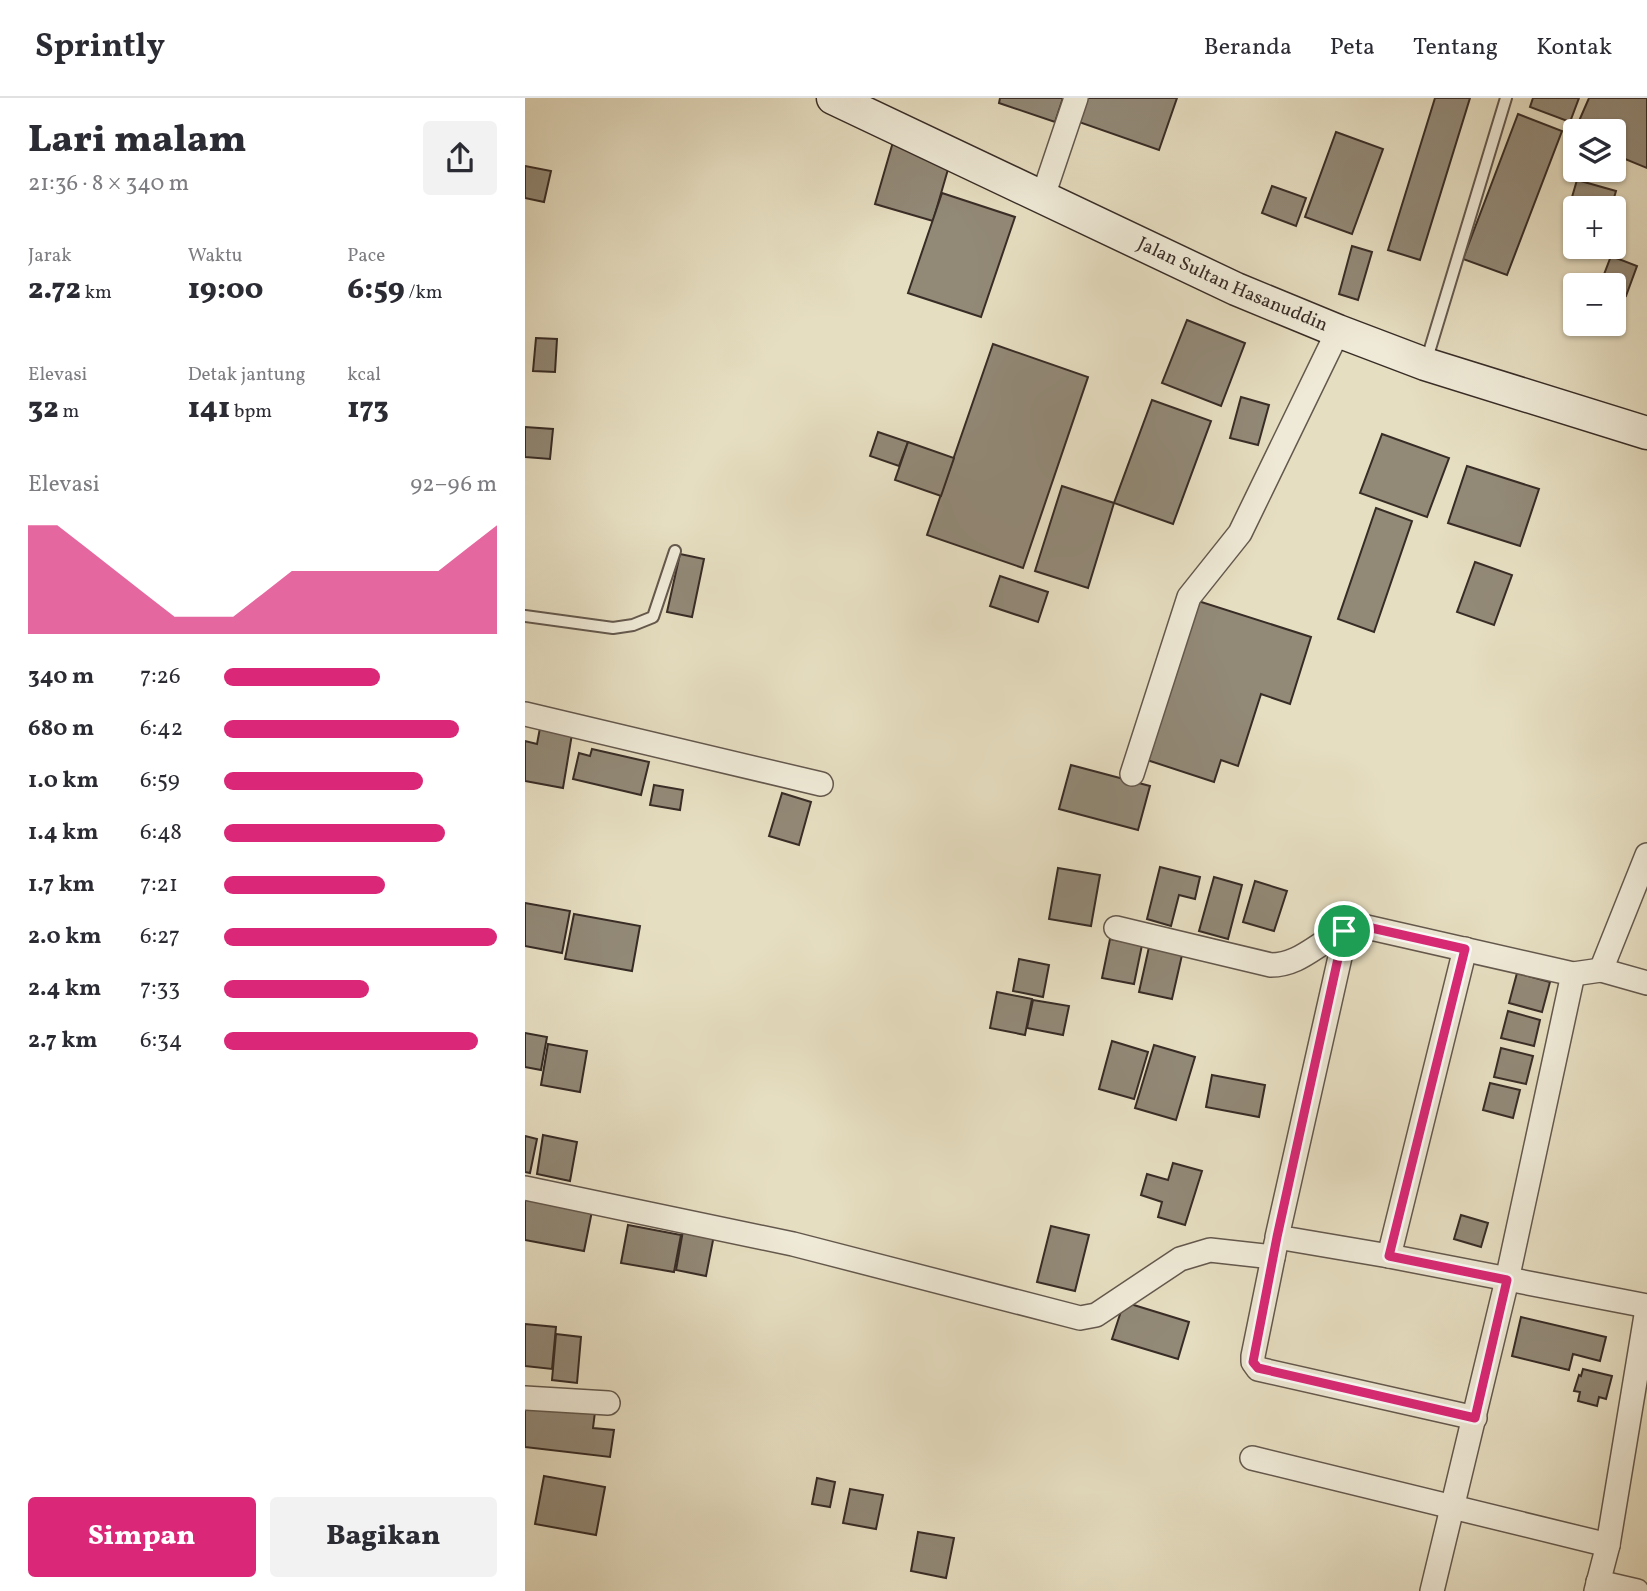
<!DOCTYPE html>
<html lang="id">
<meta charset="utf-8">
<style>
:root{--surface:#fff;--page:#f2f2f3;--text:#2b2b33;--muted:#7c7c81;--line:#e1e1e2;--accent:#db2777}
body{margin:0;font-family:Vollkorn,serif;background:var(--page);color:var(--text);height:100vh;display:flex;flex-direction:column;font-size:26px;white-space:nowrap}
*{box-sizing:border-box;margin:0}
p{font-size:23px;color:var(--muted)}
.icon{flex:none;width:38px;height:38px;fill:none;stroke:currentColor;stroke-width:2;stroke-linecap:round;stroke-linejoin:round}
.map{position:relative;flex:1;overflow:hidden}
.panel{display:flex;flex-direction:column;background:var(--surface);width:525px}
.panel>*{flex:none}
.controls{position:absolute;left:1038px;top:21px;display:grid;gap:14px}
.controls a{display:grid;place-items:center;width:63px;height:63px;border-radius:7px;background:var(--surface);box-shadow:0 2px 5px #0004;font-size:35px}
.pin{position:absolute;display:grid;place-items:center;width:60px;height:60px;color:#fff;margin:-30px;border:4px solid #fff;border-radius:50%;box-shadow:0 2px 7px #0007}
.round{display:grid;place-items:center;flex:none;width:74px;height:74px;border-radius:7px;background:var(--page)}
.summary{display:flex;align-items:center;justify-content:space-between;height:119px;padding:0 28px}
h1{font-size:38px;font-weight:800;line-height:52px}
.figures{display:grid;grid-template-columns:repeat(3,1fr);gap:10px;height:119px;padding:7px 28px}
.figures div{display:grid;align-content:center}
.figures b{font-size:30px;font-weight:800}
.figures small{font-size:19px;font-weight:400}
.figures p{font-size:19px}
.chart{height:196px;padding:14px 28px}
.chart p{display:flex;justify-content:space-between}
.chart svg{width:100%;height:126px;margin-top:7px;fill:var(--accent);opacity:.7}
.action{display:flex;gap:14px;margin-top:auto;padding:14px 28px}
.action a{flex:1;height:80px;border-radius:7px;background:var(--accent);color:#fff;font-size:28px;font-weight:800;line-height:80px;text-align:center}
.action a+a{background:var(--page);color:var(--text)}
ul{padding:0 28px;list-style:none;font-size:23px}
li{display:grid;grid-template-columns:112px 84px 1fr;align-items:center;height:52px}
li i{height:18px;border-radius:9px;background:var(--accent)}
header{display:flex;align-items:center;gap:42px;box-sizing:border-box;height:98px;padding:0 35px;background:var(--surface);border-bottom:2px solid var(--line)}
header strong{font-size:33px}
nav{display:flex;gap:38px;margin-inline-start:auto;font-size:24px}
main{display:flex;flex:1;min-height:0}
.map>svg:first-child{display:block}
.building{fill:#928977;stroke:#382c26;stroke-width:2}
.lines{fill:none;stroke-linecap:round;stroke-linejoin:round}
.lane-casing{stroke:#64584d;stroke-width:14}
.street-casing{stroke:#64584d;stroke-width:26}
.secondary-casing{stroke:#382c26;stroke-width:35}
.lane{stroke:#efead7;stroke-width:10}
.street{stroke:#efead7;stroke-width:23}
.secondary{stroke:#efead7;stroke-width:32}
.route-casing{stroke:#fff;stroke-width:14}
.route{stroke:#db2777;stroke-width:9}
.labels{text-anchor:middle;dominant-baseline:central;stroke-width:6;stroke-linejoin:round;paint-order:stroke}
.street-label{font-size:19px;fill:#382c26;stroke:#efead7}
</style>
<header>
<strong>Sprintly</strong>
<nav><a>Beranda</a><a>Peta</a><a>Tentang</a><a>Kontak</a></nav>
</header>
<main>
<section class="panel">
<div class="summary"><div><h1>Lari malam</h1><p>21:36 · 8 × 340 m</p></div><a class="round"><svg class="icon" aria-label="share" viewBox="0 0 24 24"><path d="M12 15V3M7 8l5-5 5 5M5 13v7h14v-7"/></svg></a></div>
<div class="figures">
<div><p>Jarak</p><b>2.72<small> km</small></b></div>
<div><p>Waktu</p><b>19:00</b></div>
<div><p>Pace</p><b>6:59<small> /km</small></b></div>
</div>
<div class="figures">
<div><p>Elevasi</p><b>32<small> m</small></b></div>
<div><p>Detak jantung</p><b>141<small> bpm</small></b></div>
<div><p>kcal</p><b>173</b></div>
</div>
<div class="chart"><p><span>Elevasi</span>92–96 m</p>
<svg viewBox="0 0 160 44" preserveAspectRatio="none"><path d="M0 44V6L10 6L20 14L30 22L40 30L50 38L60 38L70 38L80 30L90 22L100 22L110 22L120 22L130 22L140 22L150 14L160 6V44z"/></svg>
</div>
<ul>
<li><b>340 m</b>7:26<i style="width:57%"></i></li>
<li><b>680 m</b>6:42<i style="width:86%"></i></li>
<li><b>1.0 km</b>6:59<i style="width:73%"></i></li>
<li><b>1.4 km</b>6:48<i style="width:81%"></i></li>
<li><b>1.7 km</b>7:21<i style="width:59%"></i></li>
<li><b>2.0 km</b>6:27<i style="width:100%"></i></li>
<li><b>2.4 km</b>7:33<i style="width:53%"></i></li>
<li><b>2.7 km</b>6:34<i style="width:93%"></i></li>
</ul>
<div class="action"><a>Simpan</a><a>Bagikan</a></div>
</section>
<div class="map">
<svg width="1122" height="1493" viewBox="0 0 1122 1493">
<rect width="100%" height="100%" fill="#e6dec1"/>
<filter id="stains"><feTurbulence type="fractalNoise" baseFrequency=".00286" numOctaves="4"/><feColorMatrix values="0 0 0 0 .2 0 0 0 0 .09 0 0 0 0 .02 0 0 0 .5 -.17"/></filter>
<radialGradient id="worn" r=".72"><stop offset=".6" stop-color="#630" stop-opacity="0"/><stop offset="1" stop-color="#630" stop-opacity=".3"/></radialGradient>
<g class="building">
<path d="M 475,0 L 538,0 L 530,24 L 474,5 Z"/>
<path d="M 559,0 L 652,0 L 634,52 L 551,23 Z"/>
<path d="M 910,0 L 945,0 L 895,162 L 863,152 Z"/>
<path d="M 1008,0 L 1054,0 L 1045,24 L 1005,9 Z"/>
<path d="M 1064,0 L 1122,0 L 1122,70 L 1088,56 L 1088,33 L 1050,33 L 1050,40 L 1047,39 Z"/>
<path d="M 993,16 L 1037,33 L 982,177 L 938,161 Z"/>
<path d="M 811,34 L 858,51 L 827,136 L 780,119 Z"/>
<path d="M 368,44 L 426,61 L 408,123 L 350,106 Z"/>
<path d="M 0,68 L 26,73 L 19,104 L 0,100 Z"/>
<path d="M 1052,82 L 1091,93 L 1086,110 L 1050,110 L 1050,126 L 1040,123 Z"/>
<path d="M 747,88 L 781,100 L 771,128 L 737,115 Z"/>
<path d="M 417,95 L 490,119 L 456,219 L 383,195 Z"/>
<path d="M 827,148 L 847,154 L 833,202 L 814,196 Z"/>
<path d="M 1086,158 L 1112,168 L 1101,198 L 1088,193 L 1088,187 L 1075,187 Z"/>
<path d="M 662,222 L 720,245 L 696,308 L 637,285 Z"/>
<path d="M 11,240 L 32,241 L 30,274 L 8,273 Z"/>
<path d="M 468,246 L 563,279 L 498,470 L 402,437 Z"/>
<path d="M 716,299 L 744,307 L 733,347 L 705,340 Z"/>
<path d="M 627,302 L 686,323 L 648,426 L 589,405 Z"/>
<path d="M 0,329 L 28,331 L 25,361 L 0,359 Z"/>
<path d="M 353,334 L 383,344 L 374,368 L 345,358 Z"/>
<path d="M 857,336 L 924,360 L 902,419 L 835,395 Z"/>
<path d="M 383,344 L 429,360 L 416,398 L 370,382 Z"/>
<path d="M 942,368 L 1014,391 L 995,448 L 923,425 Z"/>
<path d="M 537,388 L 589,405 L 563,490 L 510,473 Z"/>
<path d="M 851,410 L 887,423 L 849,534 L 813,521 Z"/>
<path d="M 155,456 L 179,461 L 167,519 L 142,514 Z"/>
<path d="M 950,464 L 987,477 L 969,527 L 932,514 Z"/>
<path d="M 475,478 L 523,494 L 513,524 L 465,508 Z"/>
<path d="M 670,502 L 786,539 L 765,606 L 736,596 L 713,668 L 696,662 L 689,684 L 619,661 Z"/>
<path d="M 15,630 L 47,636 L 38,690 L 0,683 L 0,643 L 12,646 Z"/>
<path d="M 67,651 L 124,664 L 116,697 L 48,681 L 54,655 L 65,658 Z"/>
<path d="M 546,667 L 625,688 L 613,732 L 534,711 Z"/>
<path d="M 129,687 L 158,692 L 155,712 L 125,707 Z"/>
<path d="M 257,695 L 286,704 L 274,747 L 244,738 Z"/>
<path d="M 635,769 L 675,779 L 670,801 L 654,797 L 646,828 L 622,821 Z"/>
<path d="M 533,770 L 575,777 L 566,828 L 524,821 Z"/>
<path d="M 689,779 L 717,787 L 703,841 L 674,833 Z"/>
<path d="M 730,783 L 762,793 L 749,833 L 718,824 Z"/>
<path d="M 0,805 L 45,813 L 37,855 L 0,848 Z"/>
<path d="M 49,816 L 115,828 L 107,873 L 40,861 Z"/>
<path d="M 585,841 L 617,847 L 609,886 L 577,880 Z"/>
<path d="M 624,849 L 657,857 L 647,901 L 614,894 Z"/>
<path d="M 494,861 L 524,867 L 518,899 L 488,893 Z"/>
<path d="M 992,875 L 1025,884 L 1017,914 L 984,905 Z"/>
<path d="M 472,894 L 507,901 L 500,937 L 465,930 Z"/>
<path d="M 508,902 L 544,908 L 538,937 L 502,930 Z"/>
<path d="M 983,913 L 1015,922 L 1009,948 L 976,940 Z"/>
<path d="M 0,935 L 22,939 L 16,972 L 0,969 Z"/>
<path d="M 587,943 L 623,954 L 609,1001 L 574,991 Z"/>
<path d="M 23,946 L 62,953 L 55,994 L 16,987 Z"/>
<path d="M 629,947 L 670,959 L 651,1022 L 610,1010 Z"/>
<path d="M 976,950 L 1008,958 L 1001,986 L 969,979 Z"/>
<path d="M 687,977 L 740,987 L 734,1019 L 681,1009 Z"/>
<path d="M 965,985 L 995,992 L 988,1020 L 958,1012 Z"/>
<path d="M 18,1037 L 52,1044 L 45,1083 L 12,1076 Z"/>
<path d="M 0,1038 L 12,1041 L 5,1075 L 0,1074 Z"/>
<path d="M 648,1065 L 677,1073 L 660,1127 L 633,1119 L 637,1104 L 616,1097 L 622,1076 L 643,1082 Z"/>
<path d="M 0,1095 L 68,1108 L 59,1153 L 0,1142 Z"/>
<path d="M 936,1117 L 963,1125 L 956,1149 L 929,1141 Z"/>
<path d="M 103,1127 L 156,1137 L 149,1174 L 96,1165 Z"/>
<path d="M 159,1127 L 190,1132 L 181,1178 L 151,1172 Z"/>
<path d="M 526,1128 L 564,1137 L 550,1193 L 512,1184 Z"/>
<path d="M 599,1204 L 664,1224 L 653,1261 L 587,1241 Z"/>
<path d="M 996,1219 L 1081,1239 L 1075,1263 L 1048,1256 L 1044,1272 L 987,1258 Z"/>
<path d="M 0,1226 L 31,1229 L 27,1271 L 0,1268 Z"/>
<path d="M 31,1236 L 56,1239 L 52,1285 L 27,1282 Z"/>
<path d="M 1058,1271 L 1087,1278 L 1081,1301 L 1074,1299 L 1072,1308 L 1053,1303 L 1055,1294 L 1049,1293 L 1054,1277 L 1056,1278 Z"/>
<path d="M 0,1306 L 70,1314 L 68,1330 L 89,1332 L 85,1359 L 0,1349 Z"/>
<path d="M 19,1378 L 80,1389 L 71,1437 L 10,1426 Z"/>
<path d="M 292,1380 L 310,1384 L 305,1409 L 287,1406 Z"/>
<path d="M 325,1391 L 358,1397 L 351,1431 L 318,1425 Z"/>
<path d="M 393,1434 L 429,1440 L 421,1480 L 386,1473 Z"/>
</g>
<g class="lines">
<g class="lane-casing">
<g id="lane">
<path d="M 901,264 L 981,0"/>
<path d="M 0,518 L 88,530 L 108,527 L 128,519 L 150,453"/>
</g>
</g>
<g class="street-casing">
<g id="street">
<path d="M 518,98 L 551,0"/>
<path d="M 0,616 L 296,686"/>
<path d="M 607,676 L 664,499 L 715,435 L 813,233"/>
<path d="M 1122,757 L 1076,872 L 1122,885"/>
<path d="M 591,830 L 746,867 C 775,867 792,845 819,833"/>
<path d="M 1076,872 L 1048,876 L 837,828 L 829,826 L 822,828 L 752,1139 L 864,1158 L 1122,1208"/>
<path d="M 0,1090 L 268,1146 L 555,1220 L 571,1217 L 655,1161 L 685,1152 L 748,1159"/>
<path d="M 751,1145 L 728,1258 L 728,1264 L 733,1271 L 950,1320"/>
<path d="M 864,1158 L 940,851"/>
<path d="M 0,1300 L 83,1305"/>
<path d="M 727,1360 L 1083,1447"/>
<path d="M 1073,1484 L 1112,1493"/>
<path d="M 907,1493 L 982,1182 L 1048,876"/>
<path d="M 1071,1493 L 1083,1447 L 1122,1211"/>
</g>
</g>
<g class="secondary-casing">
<g id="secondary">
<path id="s1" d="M 308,0 L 711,191 L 813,233 L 900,266 L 1122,335"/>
</g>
</g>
<use href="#lane" class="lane"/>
<use href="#street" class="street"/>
<use href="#secondary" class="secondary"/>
</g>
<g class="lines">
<g class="route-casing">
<path id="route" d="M 829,826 L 940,851 L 864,1158 L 982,1182 L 950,1320 L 733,1270 L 728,1264 L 752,1139 L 819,833 L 822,828 Z"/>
</g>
<use href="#route" class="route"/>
</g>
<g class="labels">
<g class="street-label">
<text stroke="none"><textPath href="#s1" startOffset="441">Jalan Sultan Hasanuddin</textPath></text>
</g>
</g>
<rect width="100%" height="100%" filter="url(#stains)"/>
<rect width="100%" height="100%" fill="url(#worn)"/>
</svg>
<div class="controls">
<a><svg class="icon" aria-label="layers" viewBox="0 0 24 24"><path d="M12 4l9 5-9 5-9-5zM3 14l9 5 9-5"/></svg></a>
<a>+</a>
<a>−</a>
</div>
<div class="pin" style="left:819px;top:833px;background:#1e9e55"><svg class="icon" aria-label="arrive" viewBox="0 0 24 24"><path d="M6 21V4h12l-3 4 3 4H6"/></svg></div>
</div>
</main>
